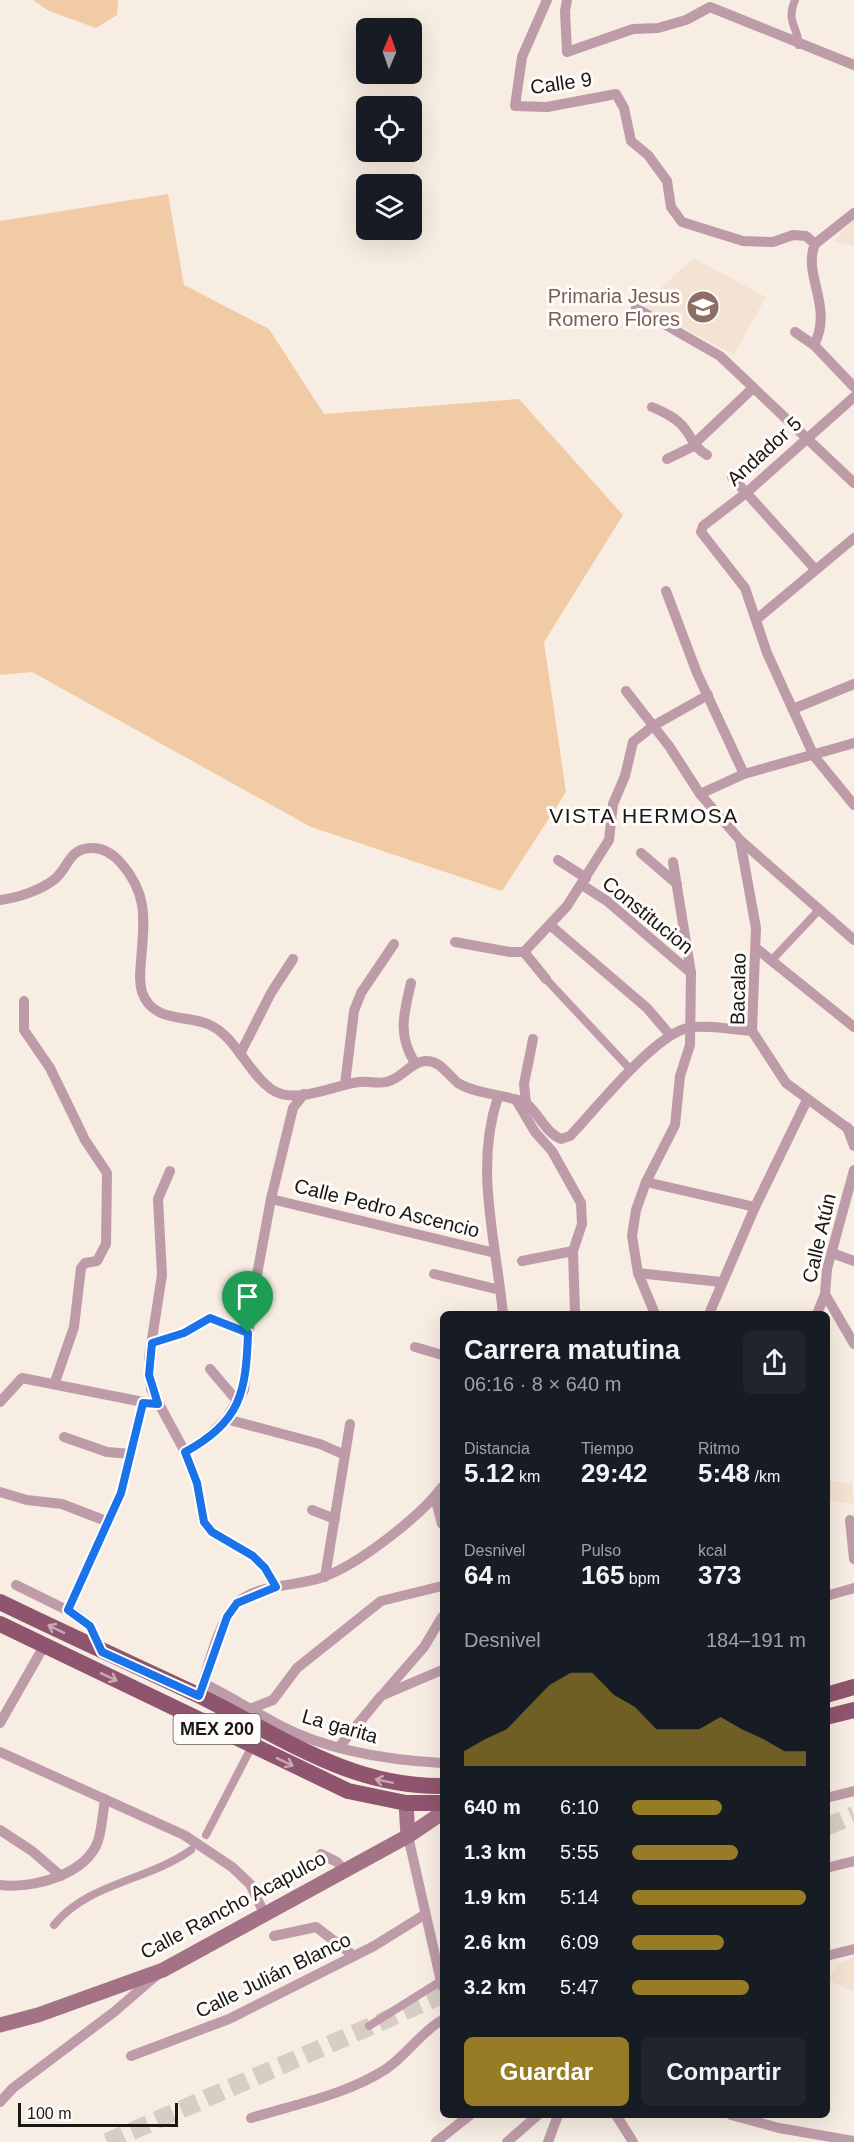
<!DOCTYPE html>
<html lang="es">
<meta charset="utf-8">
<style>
:root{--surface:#171b24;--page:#20242c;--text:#f1f3f6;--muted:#9ea1a6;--accent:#967d25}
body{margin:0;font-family:Helvetica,sans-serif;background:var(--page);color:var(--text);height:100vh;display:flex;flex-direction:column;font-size:22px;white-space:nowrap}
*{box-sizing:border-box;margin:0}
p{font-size:20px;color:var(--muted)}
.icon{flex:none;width:33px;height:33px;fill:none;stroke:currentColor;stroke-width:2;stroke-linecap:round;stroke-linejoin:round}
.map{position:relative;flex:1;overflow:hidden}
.side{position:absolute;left:440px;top:1311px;width:390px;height:807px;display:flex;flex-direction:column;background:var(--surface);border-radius:9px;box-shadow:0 6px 24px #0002}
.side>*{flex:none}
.needle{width:39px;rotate:2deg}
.controls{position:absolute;left:356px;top:18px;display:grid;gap:12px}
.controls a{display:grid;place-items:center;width:66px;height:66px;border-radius:9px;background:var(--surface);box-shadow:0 6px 24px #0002;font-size:30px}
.scale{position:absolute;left:18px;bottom:15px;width:160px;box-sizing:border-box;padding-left:6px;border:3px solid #1b1713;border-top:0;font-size:16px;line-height:21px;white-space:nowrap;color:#1b1713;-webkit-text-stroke:4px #fefcfa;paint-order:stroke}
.pin{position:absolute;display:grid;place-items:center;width:51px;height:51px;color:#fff;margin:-62px -26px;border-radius:50% 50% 50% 0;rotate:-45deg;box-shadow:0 0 6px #0007}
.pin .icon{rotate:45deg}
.round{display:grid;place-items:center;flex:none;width:63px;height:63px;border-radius:9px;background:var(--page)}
.headline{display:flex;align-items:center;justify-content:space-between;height:102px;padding:0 24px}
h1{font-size:27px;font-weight:700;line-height:45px}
.metrics{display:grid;grid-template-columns:repeat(3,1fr);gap:9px;height:102px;padding:6px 24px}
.metrics div{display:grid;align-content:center}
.metrics b{font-size:26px;font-weight:700}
.metrics small{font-size:16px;font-weight:400}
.metrics p{font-size:16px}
.chart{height:168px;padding:12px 24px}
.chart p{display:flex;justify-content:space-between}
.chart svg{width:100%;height:108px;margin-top:6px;fill:var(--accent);opacity:.7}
.action{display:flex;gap:12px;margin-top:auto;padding:12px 24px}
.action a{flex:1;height:69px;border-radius:9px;background:var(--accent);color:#fff;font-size:24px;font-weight:700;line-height:69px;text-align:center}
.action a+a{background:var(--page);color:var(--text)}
ul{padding:0 24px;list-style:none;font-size:20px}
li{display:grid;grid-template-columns:96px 72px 1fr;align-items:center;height:45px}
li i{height:15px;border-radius:8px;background:var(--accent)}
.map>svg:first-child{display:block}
.built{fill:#f4e3d2}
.green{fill:#f1cba5}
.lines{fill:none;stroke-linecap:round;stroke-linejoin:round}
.motorway-tunnel{stroke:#d7cdc3;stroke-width:18;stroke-dasharray:18 9;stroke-linecap:butt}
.pedestrian{stroke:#be9ba8;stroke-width:8}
.minor{stroke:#be9ba8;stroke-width:10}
.secondary{stroke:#a47286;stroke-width:15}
.primary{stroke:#90556e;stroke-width:16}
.oneway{stroke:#c7a8b4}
.route-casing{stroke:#fff;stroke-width:12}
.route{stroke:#1a73e8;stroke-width:8}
.labels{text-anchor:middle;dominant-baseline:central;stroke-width:6;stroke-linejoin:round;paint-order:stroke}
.shield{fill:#fefcfa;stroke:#5f5c58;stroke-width:1.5}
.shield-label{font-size:18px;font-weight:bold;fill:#1b1713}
.street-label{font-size:20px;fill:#1b1713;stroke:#fefcfa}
.education-label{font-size:20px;fill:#785e54;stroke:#fefcfa;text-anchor:end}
.neighbourhood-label{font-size:21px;letter-spacing:1.5px;fill:#1b1713;stroke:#fefcfa}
</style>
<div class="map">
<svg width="854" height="2142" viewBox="0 0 854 2142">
<rect width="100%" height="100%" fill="#f8ede2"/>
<g class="built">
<path d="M 854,219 L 854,246 L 834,241 Z"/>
<path d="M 694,258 L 766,297 L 734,355 L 642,305 Z"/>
<path d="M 827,1481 L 852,1483 L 854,1504 L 827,1501 Z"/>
<path d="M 854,1957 L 854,1992 L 828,1980 L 838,1963 Z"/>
</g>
<g class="green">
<path d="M 33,0 L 118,0 L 117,15 L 96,28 L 49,11 Z"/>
<path d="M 168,194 L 184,285 L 269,329 L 324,414 L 519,399 L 623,515 L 544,642 L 566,792 L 502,891 L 311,827 L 32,672 L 0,675 L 0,221 Z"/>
</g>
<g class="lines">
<g class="motorway-tunnel">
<path d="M 826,1827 L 854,1815"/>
<path d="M 107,2142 L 442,1995"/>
</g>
<g class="pedestrian">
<path d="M 795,0 C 786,22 797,25 799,45"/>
<path d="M 771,961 L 818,911"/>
<path d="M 546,979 L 631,1070"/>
<path d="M 206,1835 L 252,1746"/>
<path d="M 54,1925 C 88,1883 147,1881 191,1850"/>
<path d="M 369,2026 L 441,1981"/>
</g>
<g class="minor">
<path d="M 547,0 L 522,57 L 515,106 L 547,107 L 616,94 L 624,108 L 631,141 L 648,155 L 667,181 L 671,207 L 682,222 L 743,241 L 773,242 L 793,235 L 806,236 L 815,244"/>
<path d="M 567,0 L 565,11 L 567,52 L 633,29 L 658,28 L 686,20 L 710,7 L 854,65"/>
<path d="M 636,308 L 720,356 L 854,483"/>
<path d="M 795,332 L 814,345 L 854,387"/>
<path d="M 814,345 C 834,306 802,275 815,244 L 854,213"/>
<path d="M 854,397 L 746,493 L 703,526 L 701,532 L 745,588 L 767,653 L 814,756 L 854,805"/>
<path d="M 652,407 C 664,412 677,418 685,429 C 693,439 694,448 707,455"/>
<path d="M 694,444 L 753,388"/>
<path d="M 667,459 L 694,446"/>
<path d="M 732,477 L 815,569"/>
<path d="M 666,591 L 697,673 L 744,774"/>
<path d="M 757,619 L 854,538"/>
<path d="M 626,691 L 669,746 L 700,794 L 740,840 L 854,940"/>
<path d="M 793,709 L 854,684"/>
<path d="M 700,794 L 744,774 L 854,743"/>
<path d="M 740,840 L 756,928 L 752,1031 L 786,1083 L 854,1133"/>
<path d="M 641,853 L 677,884"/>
<path d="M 558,860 L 586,878"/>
<path d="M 582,885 L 607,901 L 691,973"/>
<path d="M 0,900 C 18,898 41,890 55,879 C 68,868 69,849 90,848 C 103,847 113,854 121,863 C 149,895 144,921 141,961 C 140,972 139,982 142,992 C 152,1022 185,1015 208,1024 C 236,1036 247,1072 271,1089 C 294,1106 334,1085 359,1082 C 368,1081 378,1084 386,1082 C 402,1079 410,1062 425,1061 C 440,1060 448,1075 458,1083 C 476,1095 517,1096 527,1104 C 540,1115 545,1132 561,1139 L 570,1136 C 595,1110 655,1034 688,1028 C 707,1024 733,1030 752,1031"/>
<path d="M 550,925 L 647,1008 L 670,1035"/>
<path d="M 455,942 L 510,952 L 524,952 L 567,906 L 609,840 L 613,804 L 625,776 L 633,742 L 653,726 L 708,695"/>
<path d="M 757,949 L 854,1027"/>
<path d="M 524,952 L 546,979"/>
<path d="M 411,983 C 404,1013 397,1035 415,1063"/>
<path d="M 24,1001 L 24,1030 L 50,1068 L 85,1140 L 107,1173 L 106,1244 L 97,1261 L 85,1263 L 81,1268 L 74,1327 L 55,1382"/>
<path d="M 240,1054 L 271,993 L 293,959"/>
<path d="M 345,1084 L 354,1011 L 361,993 L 394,944"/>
<path d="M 498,1097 C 474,1168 496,1241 503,1314"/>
<path d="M 516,1100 L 535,1132 L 552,1151 L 581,1203 L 582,1224 L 573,1251 L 575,1314"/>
<path d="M 526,1103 L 524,1084 L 533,1039"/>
<path d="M 847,1127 L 854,1146"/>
<path d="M 170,1171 L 158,1199 L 162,1275 L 149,1358 L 151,1389 L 185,1452 L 197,1483 L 204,1522 L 212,1532 L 253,1556 L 265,1568 L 276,1587"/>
<path d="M 646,1182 L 755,1207"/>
<path d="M 271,1199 L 495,1253"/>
<path d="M 832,1253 L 854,1261"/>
<path d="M 522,1261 L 573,1251"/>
<path d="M 638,1273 L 721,1282"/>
<path d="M 434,1274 L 500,1290"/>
<path d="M 825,1294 L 854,1344"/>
<path d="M 655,1314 L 638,1273 L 632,1236 L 636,1210 L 646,1182 L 675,1125 L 680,1076 L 690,1045 L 691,973 L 673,862"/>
<path d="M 709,1314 L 755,1207 L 807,1100"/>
<path d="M 817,1314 L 825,1294 L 827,1269 L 854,1170"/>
<path d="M 152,1343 L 184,1333 L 210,1318 L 248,1333"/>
<path d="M 415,1347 L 442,1355"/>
<path d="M 210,1369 L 238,1402"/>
<path d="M 0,1402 L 22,1378 L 148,1403"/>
<path d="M 226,1419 L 320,1444 L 345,1455"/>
<path d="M 64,1437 L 107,1452 L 131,1454"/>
<path d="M 185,1452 L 200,1444 L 226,1419 L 244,1390 L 251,1307 L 271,1199 L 293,1108 L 304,1094"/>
<path d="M 0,1492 L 27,1500 L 62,1504 L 106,1521"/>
<path d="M 435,1497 L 442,1524"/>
<path d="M 312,1510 L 335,1519"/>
<path d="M 850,1520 L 854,1559"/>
<path d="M 325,1577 L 350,1424"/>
<path d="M 16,1585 L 77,1615 L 89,1626 L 102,1651"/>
<path d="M 826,1596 L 854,1588"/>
<path d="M 68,1609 L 121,1493 L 143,1403"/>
<path d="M 203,1683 C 230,1696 254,1712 281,1726 C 329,1751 388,1760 442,1763"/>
<path d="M 384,1693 L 424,1647 L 442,1617"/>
<path d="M 199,1696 C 207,1671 218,1621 237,1603 C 258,1583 297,1587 323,1577 C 358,1565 421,1516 442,1487"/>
<path d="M 250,1709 L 273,1700 L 297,1668 L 381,1601 L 442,1586"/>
<path d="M 0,1723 L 44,1646"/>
<path d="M 339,1747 L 381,1696 L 442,1670"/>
<path d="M 0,1752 L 184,1835 L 232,1867 L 250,1884 L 264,1913"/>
<path d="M 826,1798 L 854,1791"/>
<path d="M 0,1830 L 32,1851 L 61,1876"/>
<path d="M 408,1836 L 442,1986"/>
<path d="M 321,1854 L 337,1862 L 344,1870"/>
<path d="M 826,1868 L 854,1861"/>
<path d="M 0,1885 C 32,1889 86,1875 98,1841 C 102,1828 103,1812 105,1799"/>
<path d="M 274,1936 L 316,1927 L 354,1956"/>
<path d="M 826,1956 L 854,1949"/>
<path d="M 131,2056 L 229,2019 L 374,1946 L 424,1915"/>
<path d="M 0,2102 L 13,2088 L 114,2012 L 158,1974"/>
<path d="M 616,2115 L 633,2142"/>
<path d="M 731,2115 L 779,2128 L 854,2141"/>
<path d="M 251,2118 C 296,2104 346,2095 386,2069 C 407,2055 421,2032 442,2020"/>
<path d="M 436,2142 L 470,2115"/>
<path d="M 507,2142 L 538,2115"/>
<path d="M 548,2142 L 558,2115"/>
</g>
<g class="secondary">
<path d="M 406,1803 L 408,1836"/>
<path d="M 0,2025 L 38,2015 L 163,1970 L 408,1836 L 442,1813"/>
</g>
<g class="primary">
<path d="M 0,1602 C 66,1634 132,1664 198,1695 C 279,1735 348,1787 442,1786"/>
<path d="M 0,1624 L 348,1791 L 406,1803 L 442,1803"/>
<path d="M 826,1695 L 854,1687"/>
<path d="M 826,1717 L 854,1710"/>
</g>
</g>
<defs><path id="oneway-shaft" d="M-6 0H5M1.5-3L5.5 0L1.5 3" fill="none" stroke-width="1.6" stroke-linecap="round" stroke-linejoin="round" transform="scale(1.5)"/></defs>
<g class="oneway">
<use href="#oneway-shaft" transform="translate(56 1629) rotate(-154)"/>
<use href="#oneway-shaft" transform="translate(109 1677) rotate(25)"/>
<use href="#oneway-shaft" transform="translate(285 1762) rotate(26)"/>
<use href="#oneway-shaft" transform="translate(384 1781) rotate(-168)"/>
</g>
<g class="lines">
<g class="route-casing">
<path id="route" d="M 210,1318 L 248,1333 C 246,1392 241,1422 185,1452 L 197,1483 L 204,1522 L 212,1532 L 253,1556 L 265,1568 L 276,1587 L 237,1603 L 227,1617 L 199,1696 L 102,1652 L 90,1626 L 68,1610 L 121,1493 L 143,1403 L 158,1404 L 149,1375 L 152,1343 L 184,1333 Z"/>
</g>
<use href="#route" class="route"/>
</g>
<defs>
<g id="school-disc" transform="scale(1.725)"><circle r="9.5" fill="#8d6e63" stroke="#fefcfa"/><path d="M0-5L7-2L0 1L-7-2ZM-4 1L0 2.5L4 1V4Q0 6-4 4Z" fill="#fff"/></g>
</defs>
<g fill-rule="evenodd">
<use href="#school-disc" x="703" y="307"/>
</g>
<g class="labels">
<rect class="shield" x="173.5" y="1714" width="87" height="30" rx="4.5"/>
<g class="shield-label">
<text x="217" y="1729">MEX 200</text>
</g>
<g class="street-label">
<text transform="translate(561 83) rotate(-8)">Calle 9</text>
<text transform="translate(764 451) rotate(-42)">Andador 5</text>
<text transform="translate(648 915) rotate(39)">Constitucion</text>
<text transform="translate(738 989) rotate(-89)">Bacalao</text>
<text transform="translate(387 1208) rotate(14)">Calle Pedro Ascencio</text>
<text transform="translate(819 1238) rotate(-77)">Calle Atún</text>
<text transform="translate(340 1726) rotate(16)">La garita</text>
<text transform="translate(233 1905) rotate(-28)">Calle Rancho Acapulco</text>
<text transform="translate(273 1975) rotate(-26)">Calle Julián Blanco</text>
</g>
<g class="education-label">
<text x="680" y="296">Primaria Jesus<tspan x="680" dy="23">Romero Flores</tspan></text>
</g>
<g class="neighbourhood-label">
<text x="644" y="815">VISTA HERMOSA</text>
</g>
</g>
</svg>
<div class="controls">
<a><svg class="needle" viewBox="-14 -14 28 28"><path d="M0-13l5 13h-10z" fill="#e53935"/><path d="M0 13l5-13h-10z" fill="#9ea1a6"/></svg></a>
<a><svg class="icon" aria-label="locate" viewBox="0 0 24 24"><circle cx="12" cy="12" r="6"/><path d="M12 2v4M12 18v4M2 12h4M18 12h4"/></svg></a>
<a><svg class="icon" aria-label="layers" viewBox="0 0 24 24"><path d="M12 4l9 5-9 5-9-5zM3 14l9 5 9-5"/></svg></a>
</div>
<div class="scale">100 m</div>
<div class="pin" style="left:248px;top:1333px;background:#1e9e55"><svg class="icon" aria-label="arrive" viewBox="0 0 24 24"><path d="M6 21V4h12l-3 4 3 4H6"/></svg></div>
<section class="side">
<div class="headline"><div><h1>Carrera matutina</h1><p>06:16 · 8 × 640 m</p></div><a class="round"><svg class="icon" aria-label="share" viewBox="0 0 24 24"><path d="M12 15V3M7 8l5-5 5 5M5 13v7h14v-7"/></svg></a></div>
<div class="metrics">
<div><p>Distancia</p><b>5.12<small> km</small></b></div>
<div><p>Tiempo</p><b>29:42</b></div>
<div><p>Ritmo</p><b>5:48<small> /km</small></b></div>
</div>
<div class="metrics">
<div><p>Desnivel</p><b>64<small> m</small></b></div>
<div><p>Pulso</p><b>165<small> bpm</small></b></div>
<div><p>kcal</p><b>373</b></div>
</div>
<div class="chart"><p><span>Desnivel</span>184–191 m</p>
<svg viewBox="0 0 160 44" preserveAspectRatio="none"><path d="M0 44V38L10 33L20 29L30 20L40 11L50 6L60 6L70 15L80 20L90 29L100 29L110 29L120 24L130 29L140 33L150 38L160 38V44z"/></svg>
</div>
<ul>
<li><b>640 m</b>6:10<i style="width:52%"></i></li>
<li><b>1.3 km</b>5:55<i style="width:61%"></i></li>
<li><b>1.9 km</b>5:14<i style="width:100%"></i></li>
<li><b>2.6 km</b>6:09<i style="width:53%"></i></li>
<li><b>3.2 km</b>5:47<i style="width:67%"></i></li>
</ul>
<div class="action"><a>Guardar</a><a>Compartir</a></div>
</section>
</div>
